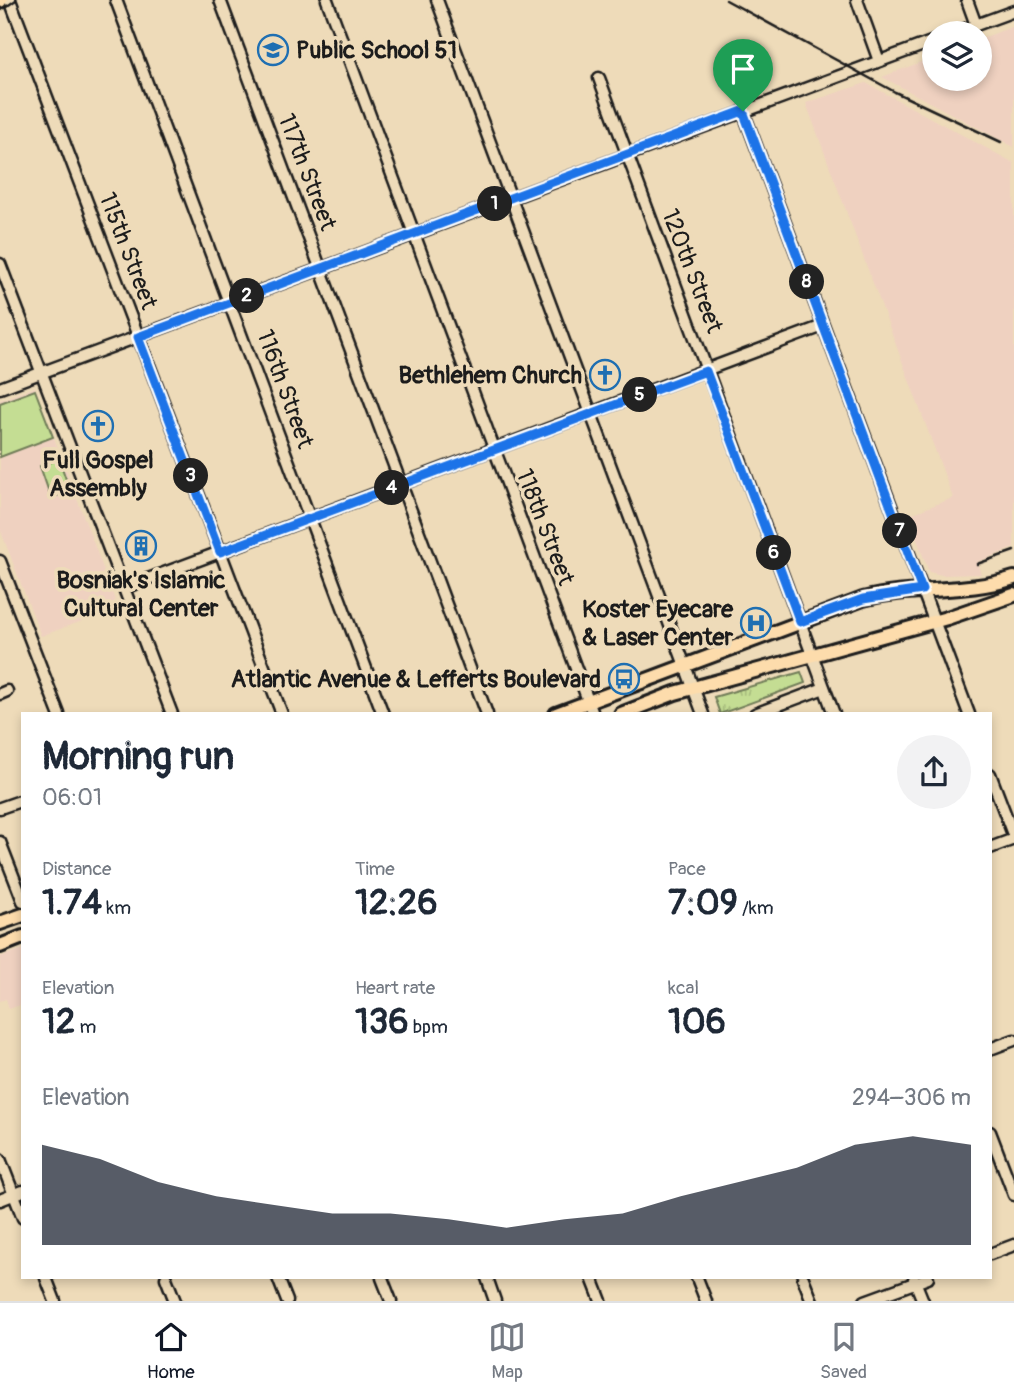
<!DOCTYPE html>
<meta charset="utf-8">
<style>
:root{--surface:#fff;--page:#f2f2f3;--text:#1f2937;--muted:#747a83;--line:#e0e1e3;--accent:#111827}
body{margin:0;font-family:Pangolin,sans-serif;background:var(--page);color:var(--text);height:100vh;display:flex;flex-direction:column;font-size:26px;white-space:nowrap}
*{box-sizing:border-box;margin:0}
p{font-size:23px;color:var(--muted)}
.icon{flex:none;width:38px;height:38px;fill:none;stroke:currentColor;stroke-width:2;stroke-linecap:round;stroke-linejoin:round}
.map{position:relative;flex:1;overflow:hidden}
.panel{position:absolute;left:21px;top:712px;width:971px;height:567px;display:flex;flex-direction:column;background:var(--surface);border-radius:0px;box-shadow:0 4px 10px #0003}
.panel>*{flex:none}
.fabs{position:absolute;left:922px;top:21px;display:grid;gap:14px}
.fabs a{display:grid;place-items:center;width:70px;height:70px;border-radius:50%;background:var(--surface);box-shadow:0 4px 10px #0003;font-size:35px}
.pin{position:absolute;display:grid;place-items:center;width:60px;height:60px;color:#fff;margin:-72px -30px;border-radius:50% 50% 50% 0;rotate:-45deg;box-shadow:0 0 7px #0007}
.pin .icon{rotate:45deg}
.km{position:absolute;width:35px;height:35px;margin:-18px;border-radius:50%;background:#222;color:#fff;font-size:19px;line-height:35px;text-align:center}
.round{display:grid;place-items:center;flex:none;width:74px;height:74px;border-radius:37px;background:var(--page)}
.summary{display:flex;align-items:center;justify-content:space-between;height:119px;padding:0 21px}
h1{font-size:38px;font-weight:700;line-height:52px}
.metrics{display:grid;grid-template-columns:repeat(3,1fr);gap:10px;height:119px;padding:7px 21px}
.metrics div{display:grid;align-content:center}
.metrics b{font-size:35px;font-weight:700}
.metrics small{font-size:19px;font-weight:400}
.metrics p{font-size:19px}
.chart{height:196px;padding:14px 21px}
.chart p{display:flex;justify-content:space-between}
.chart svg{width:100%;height:126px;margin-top:7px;fill:var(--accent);opacity:.7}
.dock{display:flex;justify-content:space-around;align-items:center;height:98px;border-top:2px solid var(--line);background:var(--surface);font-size:19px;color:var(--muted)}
.dock a{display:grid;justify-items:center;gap:4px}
.dock .active{color:var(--accent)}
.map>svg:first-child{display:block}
.built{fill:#efd1c0}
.grass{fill:url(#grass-tufts);stroke:#707c58;stroke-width:2}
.pitch{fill:#c4dd93;stroke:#707c58;stroke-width:2}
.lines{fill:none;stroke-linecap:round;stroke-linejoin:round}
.minor-casing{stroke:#1c1c1c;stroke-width:15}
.major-casing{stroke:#1c1c1c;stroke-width:18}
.minor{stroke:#eedbb9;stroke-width:10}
.major{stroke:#fddcac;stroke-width:12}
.rail{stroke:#1c1c1c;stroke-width:2.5}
.route-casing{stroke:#fff;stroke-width:14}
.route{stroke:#1a73e8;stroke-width:9}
.labels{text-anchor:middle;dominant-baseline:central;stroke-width:7;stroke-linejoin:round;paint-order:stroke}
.poi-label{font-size:24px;font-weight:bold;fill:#1c1c1c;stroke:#eedbb9;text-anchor:end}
.street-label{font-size:24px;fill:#1c1c1c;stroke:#eedbb9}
</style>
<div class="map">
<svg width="1014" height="1301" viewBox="0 0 1014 1301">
<defs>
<pattern id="grass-tufts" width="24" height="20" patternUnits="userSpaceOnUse" patternTransform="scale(1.75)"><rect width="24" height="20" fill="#c4dd93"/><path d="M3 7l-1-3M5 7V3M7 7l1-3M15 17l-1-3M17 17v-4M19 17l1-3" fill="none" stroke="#a8bd7e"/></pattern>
</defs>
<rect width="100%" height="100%" fill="#eedbb9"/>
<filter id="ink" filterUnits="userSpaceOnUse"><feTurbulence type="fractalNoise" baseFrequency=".0143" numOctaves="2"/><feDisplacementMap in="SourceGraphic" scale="14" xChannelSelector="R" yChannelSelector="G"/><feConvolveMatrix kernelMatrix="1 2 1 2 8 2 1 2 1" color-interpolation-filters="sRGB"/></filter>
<g filter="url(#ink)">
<g class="built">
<path d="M 1014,26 L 1014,147 L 882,77 L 934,57 L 934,79 L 980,79 L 980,39 Z"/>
<path d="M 866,83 L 1014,163 L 1014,548 L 977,562 L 981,574 L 942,575 L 929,572 L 908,515 L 953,498 L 806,103 Z"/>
<path d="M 35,387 L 118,608 L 41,636 L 0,529 L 0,400 Z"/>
<path d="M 23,949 L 23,1004 L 9,1009 L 6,999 L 0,1001 L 0,957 Z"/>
</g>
<path class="grass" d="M 801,672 L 805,683 L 720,714 L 714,697 Z"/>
<g class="pitch">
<path d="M 35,390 L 53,437 L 0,457 L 0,403 Z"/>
<path d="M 59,459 L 70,491 L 51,498 L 40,466 Z"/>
</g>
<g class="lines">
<g class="minor-casing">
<g id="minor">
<path d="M 10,0 L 282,714"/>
<path d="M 116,0 L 383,714"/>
<path d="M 220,0 L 487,714"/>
<path d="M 327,0 L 593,714"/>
<path d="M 437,0 L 703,714"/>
<path d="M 857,0 L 879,61"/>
<path d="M 967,0 L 976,25"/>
<path d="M 954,33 L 1014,11"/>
<path d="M 599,78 L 834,714"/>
<path d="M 743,111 L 969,714"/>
<path d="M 0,264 L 172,714"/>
<path d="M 0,388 L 934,41"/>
<path d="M 0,561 L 59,714"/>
<path d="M 124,588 L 823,326"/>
<path d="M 0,694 L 7,691"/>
<path d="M 755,714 L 824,688"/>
<path d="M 990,774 L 1014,837"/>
<path d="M 0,808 L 23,800"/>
<path d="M 0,842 L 23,901"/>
<path d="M 990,848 L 1014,839"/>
<path d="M 990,1049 L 1014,1040"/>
<path d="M 990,1132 L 1014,1195"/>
<path d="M 0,1159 L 23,1218"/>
<path d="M 0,1200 L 23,1191"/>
<path d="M 990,1254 L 1014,1245"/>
<path d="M 46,1278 L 55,1301"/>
<path d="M 166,1278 L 175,1301"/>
<path d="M 278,1278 L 287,1301"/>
<path d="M 382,1278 L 391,1301"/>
<path d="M 487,1278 L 495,1301"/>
<path d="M 592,1278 L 601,1301"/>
<path d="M 697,1278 L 706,1301"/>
<path d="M 803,1278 L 812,1301"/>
<path d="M 914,1279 L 923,1301"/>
<path d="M 865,1301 L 928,1278"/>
</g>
</g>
<g class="major-casing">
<g id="major">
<path d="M 0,1 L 1,0"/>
<path d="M 556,714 L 863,599 C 913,586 965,594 1014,578"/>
<path d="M 621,714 L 675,693 L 947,618 L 1014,595"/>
<path d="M 0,923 L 23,915"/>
<path d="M 0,946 L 23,937"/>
</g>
</g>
<use href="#minor" class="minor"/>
<use href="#major" class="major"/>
<g class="rail">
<path d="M 726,0 L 895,92 L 1001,142"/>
<path d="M 0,11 L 16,0"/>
<path d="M 977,564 L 1014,551"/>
</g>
</g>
</g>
<g class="lines" filter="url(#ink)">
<g class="route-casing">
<path id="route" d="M 743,111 L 922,590 L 863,599 L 800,622 L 706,371 L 220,552 L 138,337 Z"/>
</g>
<use href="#route" class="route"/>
</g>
<defs>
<g id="school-ring" transform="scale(1.575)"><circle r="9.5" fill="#eedbb9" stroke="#1f6fb2" stroke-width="1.5"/><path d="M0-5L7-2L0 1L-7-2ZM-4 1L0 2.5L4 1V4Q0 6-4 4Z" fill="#1f6fb2"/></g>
<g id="church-ring" transform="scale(1.575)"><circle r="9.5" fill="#eedbb9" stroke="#1f6fb2" stroke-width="1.5"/><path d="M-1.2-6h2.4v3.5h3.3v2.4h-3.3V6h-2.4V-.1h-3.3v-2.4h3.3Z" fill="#1f6fb2"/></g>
<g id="building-ring" transform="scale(1.575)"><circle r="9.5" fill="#eedbb9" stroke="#1f6fb2" stroke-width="1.5"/><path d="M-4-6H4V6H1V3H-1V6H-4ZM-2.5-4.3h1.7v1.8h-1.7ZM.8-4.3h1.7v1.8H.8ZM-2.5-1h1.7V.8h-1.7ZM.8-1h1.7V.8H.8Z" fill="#1f6fb2"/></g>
<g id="hospital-ring" transform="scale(1.575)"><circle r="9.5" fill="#eedbb9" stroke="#1f6fb2" stroke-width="1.5"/><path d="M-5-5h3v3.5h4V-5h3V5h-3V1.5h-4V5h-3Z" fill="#1f6fb2"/></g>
<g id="bus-ring" transform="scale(1.575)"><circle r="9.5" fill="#eedbb9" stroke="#1f6fb2" stroke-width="1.5"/><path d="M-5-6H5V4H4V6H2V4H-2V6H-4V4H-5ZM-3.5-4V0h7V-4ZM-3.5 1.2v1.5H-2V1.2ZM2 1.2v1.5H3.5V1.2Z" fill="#1f6fb2"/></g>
</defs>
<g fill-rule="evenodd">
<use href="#school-ring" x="273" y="50"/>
<use href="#church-ring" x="605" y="375"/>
<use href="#church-ring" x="98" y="426"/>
<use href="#building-ring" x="141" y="546"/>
<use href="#hospital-ring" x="756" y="623"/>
<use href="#bus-ring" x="624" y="679"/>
</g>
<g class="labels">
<g class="poi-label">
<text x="296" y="50" text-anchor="start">Public School 51</text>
<text x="582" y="375">Bethlehem Church</text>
<text x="98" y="460" text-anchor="middle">Full Gospel<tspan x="98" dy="28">Assembly</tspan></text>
<text x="141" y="580" text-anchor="middle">Bosniak's Islamic<tspan x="141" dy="28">Cultural Center</tspan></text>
<text x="733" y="609">Koster Eyecare<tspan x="733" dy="28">&amp; Laser Center</tspan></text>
<text x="601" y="679">Atlantic Avenue &amp; Lefferts Boulevard</text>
</g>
<g class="street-label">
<text transform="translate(307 172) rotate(69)">117th Street</text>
<text transform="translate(128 251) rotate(69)">115th Street</text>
<text transform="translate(692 271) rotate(69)">120th Street</text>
<text transform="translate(285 389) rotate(70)">116th Street</text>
<text transform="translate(545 527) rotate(69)">118th Street</text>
</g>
</g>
</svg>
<div class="fabs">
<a><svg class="icon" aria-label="layers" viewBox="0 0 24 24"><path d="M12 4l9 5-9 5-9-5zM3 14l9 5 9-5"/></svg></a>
</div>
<div class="pin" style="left:743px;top:111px;background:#1e9e55"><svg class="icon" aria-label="arrive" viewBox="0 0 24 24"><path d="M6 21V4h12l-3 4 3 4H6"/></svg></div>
<b class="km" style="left:495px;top:204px">1</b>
<b class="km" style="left:247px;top:296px">2</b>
<b class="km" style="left:191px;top:476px">3</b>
<b class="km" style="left:392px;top:488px">4</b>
<b class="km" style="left:640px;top:395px">5</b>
<b class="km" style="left:774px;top:553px">6</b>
<b class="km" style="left:900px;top:531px">7</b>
<b class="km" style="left:807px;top:282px">8</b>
<section class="panel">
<div class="summary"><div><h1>Morning run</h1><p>06:01</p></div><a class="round"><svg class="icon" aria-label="share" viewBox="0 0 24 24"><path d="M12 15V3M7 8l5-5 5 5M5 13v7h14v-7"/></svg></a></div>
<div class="metrics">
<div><p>Distance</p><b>1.74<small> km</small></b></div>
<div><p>Time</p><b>12:26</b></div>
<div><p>Pace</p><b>7:09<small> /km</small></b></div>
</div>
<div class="metrics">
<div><p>Elevation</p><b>12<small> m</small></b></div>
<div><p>Heart rate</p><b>136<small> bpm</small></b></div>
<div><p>kcal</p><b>106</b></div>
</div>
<div class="chart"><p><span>Elevation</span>294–306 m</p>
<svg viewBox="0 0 160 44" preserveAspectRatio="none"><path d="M0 44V9L10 14L20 22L30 27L40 30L50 33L60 33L70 35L80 38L90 35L100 33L110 27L120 22L130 17L140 9L150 6L160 9V44z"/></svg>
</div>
</section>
</div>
<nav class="dock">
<a class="active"><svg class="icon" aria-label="home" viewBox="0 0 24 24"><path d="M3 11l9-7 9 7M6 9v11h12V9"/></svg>Home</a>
<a><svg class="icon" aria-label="map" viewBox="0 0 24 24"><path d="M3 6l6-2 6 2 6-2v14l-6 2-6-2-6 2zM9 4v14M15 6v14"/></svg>Map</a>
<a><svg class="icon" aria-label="saved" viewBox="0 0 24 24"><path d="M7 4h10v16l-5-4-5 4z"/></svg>Saved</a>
</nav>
